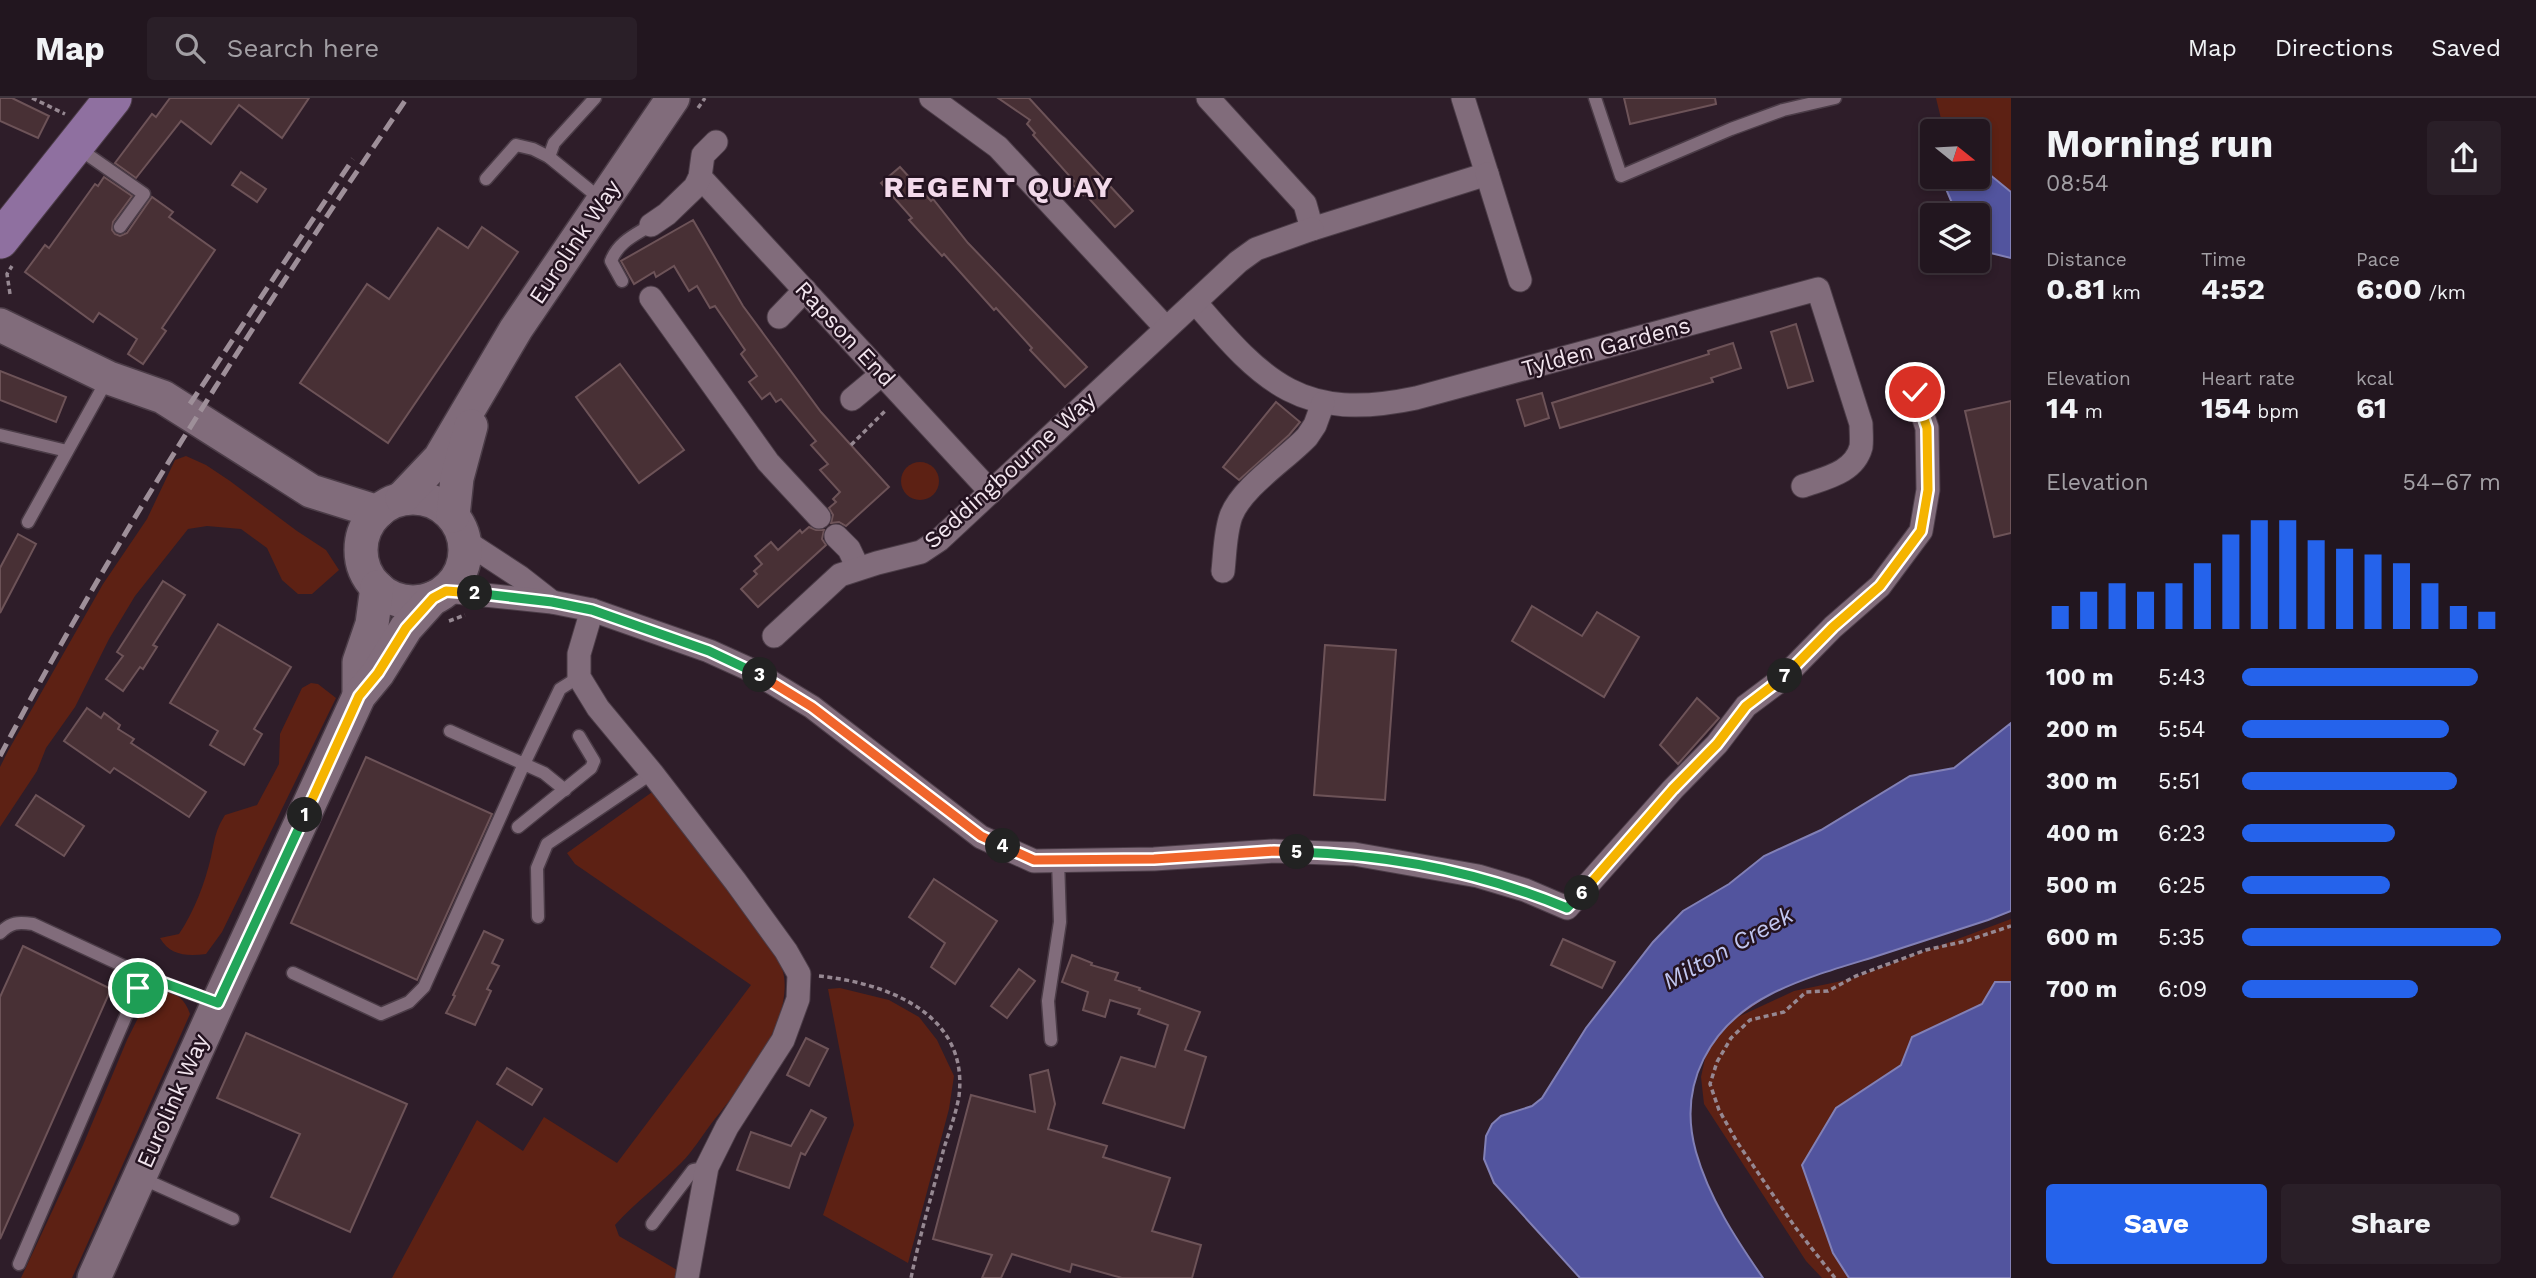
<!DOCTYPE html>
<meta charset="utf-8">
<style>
:root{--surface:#22161f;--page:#2a1f28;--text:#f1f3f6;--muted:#a29fa4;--line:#3f353d;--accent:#2563eb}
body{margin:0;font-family:"Work Sans",sans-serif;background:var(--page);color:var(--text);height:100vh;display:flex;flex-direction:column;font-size:26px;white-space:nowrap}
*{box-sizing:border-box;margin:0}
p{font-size:23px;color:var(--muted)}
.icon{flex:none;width:38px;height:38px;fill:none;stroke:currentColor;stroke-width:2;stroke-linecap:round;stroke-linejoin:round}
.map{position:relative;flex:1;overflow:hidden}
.panel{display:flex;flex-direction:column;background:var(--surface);width:525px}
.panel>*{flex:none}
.needle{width:46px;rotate:108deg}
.buttons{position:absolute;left:1920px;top:21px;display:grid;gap:14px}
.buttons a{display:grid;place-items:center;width:70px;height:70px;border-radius:7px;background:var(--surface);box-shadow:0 4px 10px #0003,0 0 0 2px var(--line);font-size:35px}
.pin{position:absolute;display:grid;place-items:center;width:60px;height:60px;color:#fff;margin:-30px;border:4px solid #fff;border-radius:50%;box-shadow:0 2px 7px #0007}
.km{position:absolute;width:35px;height:35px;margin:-18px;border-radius:50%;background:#222;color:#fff;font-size:19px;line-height:35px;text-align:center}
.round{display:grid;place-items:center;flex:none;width:74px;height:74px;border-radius:7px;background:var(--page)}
.headline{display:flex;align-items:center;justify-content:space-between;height:119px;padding:0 35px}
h1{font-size:38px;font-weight:700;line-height:52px}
.metrics{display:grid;grid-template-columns:repeat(3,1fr);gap:10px;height:119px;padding:7px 35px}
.metrics div{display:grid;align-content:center}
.metrics b{font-size:30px;font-weight:700}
.metrics small{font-size:19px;font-weight:400}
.metrics p{font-size:19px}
.chart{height:196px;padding:14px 35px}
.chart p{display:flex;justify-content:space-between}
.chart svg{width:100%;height:126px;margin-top:7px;stroke:var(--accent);stroke-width:6}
.button{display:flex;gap:14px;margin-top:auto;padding:14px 35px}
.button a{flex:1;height:80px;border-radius:7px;background:var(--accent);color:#fff;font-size:28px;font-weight:700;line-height:80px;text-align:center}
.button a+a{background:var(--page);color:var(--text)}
ul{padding:0 35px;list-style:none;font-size:23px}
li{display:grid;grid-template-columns:112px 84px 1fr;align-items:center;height:52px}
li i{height:18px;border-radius:9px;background:var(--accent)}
header{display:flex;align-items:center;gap:42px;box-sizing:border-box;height:98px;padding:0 35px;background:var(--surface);border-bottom:2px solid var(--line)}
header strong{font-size:33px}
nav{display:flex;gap:38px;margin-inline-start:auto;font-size:24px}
.search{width:490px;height:63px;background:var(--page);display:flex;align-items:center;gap:18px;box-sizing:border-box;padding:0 24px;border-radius:7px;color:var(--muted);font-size:26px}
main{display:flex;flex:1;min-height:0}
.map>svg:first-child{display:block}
.green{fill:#5d2114}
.water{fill:#52549e;stroke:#8280b6;stroke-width:2}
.building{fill:#483035;stroke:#6d5358;stroke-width:2}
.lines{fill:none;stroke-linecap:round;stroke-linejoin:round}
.service-casing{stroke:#4b3c47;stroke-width:15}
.minor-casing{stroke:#4b3c47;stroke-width:25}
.secondary-casing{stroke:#4b3c47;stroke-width:36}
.primary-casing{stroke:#4b3c47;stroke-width:39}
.path{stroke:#968892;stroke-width:3.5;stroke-dasharray:5 3.5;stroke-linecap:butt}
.service{stroke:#816c7b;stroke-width:12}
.minor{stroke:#816c7b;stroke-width:23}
.secondary{stroke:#816c7b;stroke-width:33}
.primary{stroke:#8f70a0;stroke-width:37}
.rail{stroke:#9e8f99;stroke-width:5;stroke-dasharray:14 7;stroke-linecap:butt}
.split-1-casing{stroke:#fff;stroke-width:14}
.split-2-casing{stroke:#fff;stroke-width:14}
.split-3-casing{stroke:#fff;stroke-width:14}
.split-4-casing{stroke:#fff;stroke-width:14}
.split-5-casing{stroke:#fff;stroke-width:14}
.split-6-casing{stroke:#fff;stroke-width:14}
.split-7-casing{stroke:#fff;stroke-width:14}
.split-8-casing{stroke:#fff;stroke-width:14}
.split-1{stroke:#22a559;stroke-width:9}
.split-2{stroke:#f5b400;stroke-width:9}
.split-3{stroke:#22a559;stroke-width:9}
.split-4{stroke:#f0652b;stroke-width:9}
.split-5{stroke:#f0652b;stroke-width:9}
.split-6{stroke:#22a559;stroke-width:9}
.split-7{stroke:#f5b400;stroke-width:9}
.split-8{stroke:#f5b400;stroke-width:9}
.labels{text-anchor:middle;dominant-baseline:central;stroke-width:5;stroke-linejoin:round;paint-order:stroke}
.street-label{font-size:23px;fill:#f2e5ee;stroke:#241320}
.water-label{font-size:24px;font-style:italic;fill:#c1c6f0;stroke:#241320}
.district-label{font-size:30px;font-weight:bold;letter-spacing:2px;fill:#f3daeb;stroke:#241320}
</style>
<header>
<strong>Map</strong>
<div class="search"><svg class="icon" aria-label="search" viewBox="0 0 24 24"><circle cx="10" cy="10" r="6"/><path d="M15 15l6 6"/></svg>Search here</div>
<nav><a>Map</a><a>Directions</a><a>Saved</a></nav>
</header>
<main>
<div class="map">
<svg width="2011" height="1180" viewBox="0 0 2011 1180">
<rect width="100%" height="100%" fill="#2e1d29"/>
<g class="green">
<path d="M 1936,0 L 2011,0 L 2011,116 L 1978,79 L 1978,33 L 1944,33 Z"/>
<path d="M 186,358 L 206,367 L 230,383 L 297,433 L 326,452 L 339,472 L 312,496 L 298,496 L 282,482 L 267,450 L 241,431 L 207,428 L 188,431 L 135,498 L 109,541 L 75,609 L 46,650 L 37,673 L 0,729 L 0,669 L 8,653 L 103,486 L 147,421 L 175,362 Z"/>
<circle cx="920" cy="383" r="19"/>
<path d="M 311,585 L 318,586 L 336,600 L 222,834 L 206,856 C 187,858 170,858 160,840 L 179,836 C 194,814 205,785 211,759 C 215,741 215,733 225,717 L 257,707 L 279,666 L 280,636 L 302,590 Z"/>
<path d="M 655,692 L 768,847 C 772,855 779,863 782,870 C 798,920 739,991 711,1026 C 701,1039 693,1053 681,1065 C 660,1086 636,1104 615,1127 L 619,1138 L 677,1172 L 677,1180 L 392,1180 L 477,1022 L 523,1053 L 544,1019 L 617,1065 L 751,887 L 575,766 L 567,755 Z"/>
<path d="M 2011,813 L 1988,822 L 1807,880 L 1769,897 L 1738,919 L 1794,893 L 1851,881 L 2011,821 L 2011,1180 L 1822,1180 L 1806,1163 L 1704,1006 L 1701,979 L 1706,956 C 1661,1032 1721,1118 1763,1180 L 1660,1180 L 1654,912 Z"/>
<path d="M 163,890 C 177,896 185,901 190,916 L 72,1180 L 21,1180 L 83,1047 L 127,942 L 148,900 L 144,896 L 149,891 Z"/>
<path d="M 840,890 L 889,902 L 919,919 L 937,942 L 954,978 L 949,1011 L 908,1165 L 823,1117 L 854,1027 L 828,891 Z"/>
</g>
<g class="water">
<path d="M 1978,67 L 2011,94 L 2011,160 L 1978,152 L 1978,117 L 1957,117 L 1941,79 L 1978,79 Z"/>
<path d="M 2011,625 L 2011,813 L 1988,822 C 1949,835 1910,847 1871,860 C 1838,870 1803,880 1771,896 C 1710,927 1677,986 1696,1054 C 1709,1100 1736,1141 1763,1180 L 1580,1180 L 1494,1085 L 1484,1061 L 1486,1038 L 1492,1026 L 1501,1018 L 1532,1008 L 1542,1000 L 1586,930 L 1653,844 L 1683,813 L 1729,786 L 1764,758 L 1821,732 L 1910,678 L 1954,670 Z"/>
<path d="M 1995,884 L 2011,884 L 2011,1180 L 1849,1180 L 1833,1155 L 1802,1067 L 1836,1010 L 1901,967 L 1912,939 L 1982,906 Z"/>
</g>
<g class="building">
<path d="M 0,0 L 12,0 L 49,18 L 38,40 L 0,23 Z"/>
<path d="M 170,0 L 309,0 L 282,40 L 239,7 L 211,46 L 181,23 L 136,80 L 115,65 L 152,16 L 156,19 Z"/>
<path d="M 998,0 L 1029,0 L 1133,113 L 1115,129 L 1084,95 L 1083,97 L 1072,86 L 1074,83 L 1033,37 L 1035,35 L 1027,26 L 1030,22 Z"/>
<path d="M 1624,0 L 1715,0 L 1716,6 L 1630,26 Z"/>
<path d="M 900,69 L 931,103 L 933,101 L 968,145 L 1087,269 L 1065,289 L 1030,252 L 1032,250 L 996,210 L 994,212 L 944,156 L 942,158 L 919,133 L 909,122 L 912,120 L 881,85 Z"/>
<path d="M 241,74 L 266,91 L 257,104 L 232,87 Z"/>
<path d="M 104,79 L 132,98 L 113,124 L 112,132 L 115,136 L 120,138 L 127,135 L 152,99 L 173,114 L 169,119 L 215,152 L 162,230 L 166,233 L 143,266 L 128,256 L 137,241 L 99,215 L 93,224 L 25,174 L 45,147 L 49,150 L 95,86 L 98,88 Z"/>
<path d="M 693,122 L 743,208 L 821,314 L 889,389 L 846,428 L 839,424 L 831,425 L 833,417 L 829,410 L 836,404 L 833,401 L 840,394 L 820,372 L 828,366 L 811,347 L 816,343 L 781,301 L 776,304 L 770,295 L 762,301 L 749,284 L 757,278 L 741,256 L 745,252 L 715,208 L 710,210 L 697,188 L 689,193 L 674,168 L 656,179 L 654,174 L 634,186 L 621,163 Z"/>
<path d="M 482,129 L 518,154 L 388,345 L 300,285 L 367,186 L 389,201 L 438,130 L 468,150 Z"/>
<path d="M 1796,226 L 1813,283 L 1788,290 L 1771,234 Z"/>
<path d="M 1733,245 L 1741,270 L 1711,280 L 1713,284 L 1560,330 L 1552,305 L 1709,256 L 1708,253 Z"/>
<path d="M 620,266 L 684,352 L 639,385 L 576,299 Z"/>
<path d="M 0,273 L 66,299 L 56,324 L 0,302 Z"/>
<path d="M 1542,295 L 1549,320 L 1525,328 L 1517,302 Z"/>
<path d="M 2011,303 L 2011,435 L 1994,439 L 1965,313 Z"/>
<path d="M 1276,304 L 1300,324 L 1289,337 L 1239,382 L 1223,369 Z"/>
<path d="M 809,429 L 816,432 L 824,432 L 822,441 L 826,447 L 758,509 L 741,491 L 757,476 L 754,473 L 762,466 L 755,458 L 771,444 L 778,452 L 800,432 L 802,435 Z"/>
<path d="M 18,436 L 36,446 L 0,515 L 0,470 Z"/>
<path d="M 163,483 L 185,497 L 153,547 L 157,549 L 143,571 L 140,569 L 123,593 L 106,581 L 123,558 L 117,554 Z"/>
<path d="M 1532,508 L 1582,538 L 1597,514 L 1639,539 L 1604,599 L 1512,543 Z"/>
<path d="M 218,526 L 291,569 L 254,631 L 262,636 L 244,667 L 210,647 L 218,633 L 170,605 Z"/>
<path d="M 1325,547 L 1396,552 L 1385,702 L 1314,697 Z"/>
<path d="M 1697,600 L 1719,620 L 1678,666 L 1660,647 Z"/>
<path d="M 87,610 L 101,620 L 104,615 L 120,627 L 118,631 L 134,641 L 131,645 L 206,694 L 189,719 L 114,670 L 110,675 L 64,643 Z"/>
<path d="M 366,659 L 492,716 L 417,882 L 291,825 Z"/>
<path d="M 36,697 L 84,728 L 64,758 L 16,727 Z"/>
<path d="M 934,781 L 997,823 L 955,886 L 931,869 L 945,845 L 909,819 Z"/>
<path d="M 484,833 L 503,842 L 492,865 L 499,868 L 487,891 L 491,893 L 475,927 L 446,915 L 455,898 L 453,897 Z"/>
<path d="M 1563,841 L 1615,864 L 1602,890 L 1551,867 Z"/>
<path d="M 23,848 L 111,891 L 0,1141 L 0,899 Z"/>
<path d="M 1072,857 L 1092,865 L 1091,867 L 1118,875 L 1115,882 L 1140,890 L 1139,892 L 1200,914 L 1185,952 L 1206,959 L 1184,1030 L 1103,1005 L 1121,959 L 1155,969 L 1168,927 L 1138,916 L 1140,911 L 1110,902 L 1105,919 L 1083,912 L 1088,894 L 1062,884 Z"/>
<path d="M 1019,871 L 1035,883 L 1007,920 L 991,908 Z"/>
<path d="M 246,935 L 407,1006 L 350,1134 L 271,1099 L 300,1036 L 217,1000 Z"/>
<path d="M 806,940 L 828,951 L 809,988 L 787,977 Z"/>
<path d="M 507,970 L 542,991 L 532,1007 L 497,986 Z"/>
<path d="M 1048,972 L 1055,1006 L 1048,1031 L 1107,1048 L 1103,1059 L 1170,1080 L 1152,1133 L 1201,1147 L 1192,1180 L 1122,1180 L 1072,1166 L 1070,1174 L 1012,1156 L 1001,1180 L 982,1180 L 992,1157 L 933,1141 L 971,997 L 1035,1014 L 1030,977 Z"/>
<path d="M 811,1012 L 826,1020 L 805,1057 L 801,1055 L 789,1090 L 737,1072 L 751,1034 L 791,1048 Z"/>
</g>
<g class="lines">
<g class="service-casing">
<g id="service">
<path d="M 595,0 L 554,45 L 549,59 L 603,103"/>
<path d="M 1595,0 L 1621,78 L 1731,31 L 1783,12 L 1835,0"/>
<path d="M 78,50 L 144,96 L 120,129"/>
<path d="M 486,81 L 516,47 L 533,51 L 549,59"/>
<path d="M 622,183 L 611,163 C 618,144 635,137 651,127"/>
<path d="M 0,337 L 67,353"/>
<path d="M 28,424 L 108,280"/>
<path d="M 450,633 L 524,666 L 560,591 L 579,579"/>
<path d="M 518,729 L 591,670 L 594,663 L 579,638"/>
<path d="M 538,819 L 537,770 L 547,746 L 652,675"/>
<path d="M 0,835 C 11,824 18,824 33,826 L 145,878 L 217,905"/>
<path d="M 293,875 L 381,916 L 409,904 L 424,889 L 524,666 L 544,675 L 565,692"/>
<path d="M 1051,942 L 1048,903 L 1060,824 L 1058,762"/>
<path d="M 139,1079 L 233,1121"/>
<path d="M 652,1126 L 693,1072 L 707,1069"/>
<path d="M 19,1166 L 138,890 L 145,878"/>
</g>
</g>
<g class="minor-casing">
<g id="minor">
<path d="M 931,0 L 998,49 L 1166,230"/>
<path d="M 1208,0 L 1305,106 L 1312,131 L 1487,76 L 1463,0"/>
<path d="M 1487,76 L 1520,182"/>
<path d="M 700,79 L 991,394"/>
<path d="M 651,127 L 667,116 L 695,89 L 700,79 L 703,57 L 716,44"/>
<path d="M 651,200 L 768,364 L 819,419"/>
<path d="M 1195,204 C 1265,286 1302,324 1416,300 L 1818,191 L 1861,326 C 1861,333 1862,342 1861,349 C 1854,375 1825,380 1803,388"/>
<path d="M 779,219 L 805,192"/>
<path d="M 852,301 L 882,276"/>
<path d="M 836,438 L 849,451 L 858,470"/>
<path d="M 465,443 L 520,479 L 552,504"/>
<path d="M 1223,473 C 1225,455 1225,435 1231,418 C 1242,389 1285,362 1307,339 L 1315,327 L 1323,305"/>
<path d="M 446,493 L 552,504 L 592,512 L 709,553 L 751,572 L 812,609 L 981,739 L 1034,763 L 1154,761 L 1274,753 L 1354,756 L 1478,778 L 1525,792 L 1567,810 L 1673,691 L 1717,646 L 1746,608 L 1782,581 L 1833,529 L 1880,488 L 1921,433 L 1928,392 L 1927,330 L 1915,294"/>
<path d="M 592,512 L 579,556 L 579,579 L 598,610 L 652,675 L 736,784 L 786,853 L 799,876 L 798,901 L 783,942 L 727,1029 L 707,1069 L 687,1180"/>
<path d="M 774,538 L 840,477 L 877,465 L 921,454 L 939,442 L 1238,164 L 1256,151 L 1312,131"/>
</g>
</g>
<g class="secondary-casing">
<g id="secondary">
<path d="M 0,227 L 109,280 L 163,299 L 311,393 L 378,414"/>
<circle cx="413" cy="452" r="52"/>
<path d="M 402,400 L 440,360 L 516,231 L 673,0"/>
<path d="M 453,418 L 457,380 L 471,328"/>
<path d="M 359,598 L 359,564 L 372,526 L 377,489"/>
<path d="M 94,1180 L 218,905 L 359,598 L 378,575 L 406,530 L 433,500"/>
</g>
</g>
<g class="primary-casing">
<path id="primary" d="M 0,142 L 113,0"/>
</g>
<g class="path">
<path d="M 32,0 L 65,16"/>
<path d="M 698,10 L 705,0"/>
<path d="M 10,196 L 7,176 L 12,168"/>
<path d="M 851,347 L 887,311"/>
<path d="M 449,523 L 465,517"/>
<path d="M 819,878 C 886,885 969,915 959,998 C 956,1016 949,1034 944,1050 C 933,1093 920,1136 911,1180"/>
<path d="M 1835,1180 L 1795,1129 L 1737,1044 L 1719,1012 L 1710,986 L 1717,964 L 1731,940 L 1750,922 L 1784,914 L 1806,894 L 1828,893 L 1856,878 L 1926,852 L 1966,843 L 2011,828"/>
</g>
<use href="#service" class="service"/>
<use href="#minor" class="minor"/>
<use href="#secondary" class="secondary"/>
<use href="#primary" class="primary"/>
<g class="rail">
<path d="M 190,306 L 353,61"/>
<path d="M 0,658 C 121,429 261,213 407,0"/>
</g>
</g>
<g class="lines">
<g class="split-1-casing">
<path id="split-1" d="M 138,890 L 145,878 L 218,905 L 305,717"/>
</g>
<g class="split-2-casing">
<path id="split-2" d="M 305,717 L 359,598 L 378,575 L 406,530 L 433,500 L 446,493 L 475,495"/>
</g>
<g class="split-3-casing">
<path id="split-3" d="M 475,495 L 552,504 L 592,512 L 709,553 L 760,577"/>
</g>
<g class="split-4-casing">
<path id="split-4" d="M 760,577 L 812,609 L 981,738 L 1003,748"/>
</g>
<g class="split-5-casing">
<path id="split-5" d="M 1003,748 L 1034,762 L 1154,761 L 1274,753 L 1297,754"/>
</g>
<g class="split-6-casing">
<path id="split-6" d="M 1297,754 C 1390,757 1481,774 1567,810 L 1582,795"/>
</g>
<g class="split-7-casing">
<path id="split-7" d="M 1582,795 L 1673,691 L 1717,646 L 1746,608 L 1785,578"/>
</g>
<g class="split-8-casing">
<path id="split-8" d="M 1785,578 L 1833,529 L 1880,488 L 1921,433 L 1928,392 L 1927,330 L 1915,294"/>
</g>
<use href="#split-1" class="split-1"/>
<use href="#split-2" class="split-2"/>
<use href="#split-3" class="split-3"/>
<use href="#split-4" class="split-4"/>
<use href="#split-5" class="split-5"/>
<use href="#split-6" class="split-6"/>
<use href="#split-7" class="split-7"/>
<use href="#split-8" class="split-8"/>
</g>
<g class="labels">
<g class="street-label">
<text transform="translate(575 144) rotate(-56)">Eurolink Way</text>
<text transform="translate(845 236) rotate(47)">Rapson End</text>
<text transform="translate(1606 249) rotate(-15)">Tylden Gardens</text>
<text transform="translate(1010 372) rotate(-42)">Seddingbourne Way</text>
<text transform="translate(173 1003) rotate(-66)">Eurolink Way</text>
</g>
<g class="water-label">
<text transform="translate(1728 850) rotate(-29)">Milton Creek</text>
</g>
<g class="district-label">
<text x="999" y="88">REGENT QUAY</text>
</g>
</g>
</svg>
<div class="buttons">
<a><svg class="needle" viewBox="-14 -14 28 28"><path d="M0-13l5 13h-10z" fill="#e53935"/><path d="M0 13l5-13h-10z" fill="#a29fa4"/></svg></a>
<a><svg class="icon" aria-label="layers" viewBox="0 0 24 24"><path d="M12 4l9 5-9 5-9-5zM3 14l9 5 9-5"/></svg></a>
</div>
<div class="pin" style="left:138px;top:890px;background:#1e9e55"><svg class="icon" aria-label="arrive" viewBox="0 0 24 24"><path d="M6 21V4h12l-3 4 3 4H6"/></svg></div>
<div class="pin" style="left:1915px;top:294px;background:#d93025"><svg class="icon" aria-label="check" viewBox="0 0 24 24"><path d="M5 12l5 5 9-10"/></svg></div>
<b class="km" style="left:305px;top:717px">1</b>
<b class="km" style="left:475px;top:495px">2</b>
<b class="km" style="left:760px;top:577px">3</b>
<b class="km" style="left:1003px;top:748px">4</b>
<b class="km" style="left:1297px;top:754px">5</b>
<b class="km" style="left:1582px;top:795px">6</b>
<b class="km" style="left:1785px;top:578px">7</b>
</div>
<section class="panel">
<div class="headline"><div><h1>Morning run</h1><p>08:54</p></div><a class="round"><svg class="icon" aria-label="share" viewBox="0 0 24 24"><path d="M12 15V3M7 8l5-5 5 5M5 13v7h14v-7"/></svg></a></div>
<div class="metrics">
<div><p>Distance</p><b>0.81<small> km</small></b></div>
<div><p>Time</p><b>4:52</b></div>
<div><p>Pace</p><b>6:00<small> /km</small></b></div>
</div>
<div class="metrics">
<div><p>Elevation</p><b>14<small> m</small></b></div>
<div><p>Heart rate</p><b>154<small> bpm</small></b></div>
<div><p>kcal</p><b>61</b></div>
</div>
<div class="chart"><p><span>Elevation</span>54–67 m</p>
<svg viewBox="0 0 160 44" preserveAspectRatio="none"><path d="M5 44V36M15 44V31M25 44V28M35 44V31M45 44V28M55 44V21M65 44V11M75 44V6M85 44V6M95 44V13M105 44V16M115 44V18M125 44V21M135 44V28M145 44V36M155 44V38"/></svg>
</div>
<ul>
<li><b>100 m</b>5:43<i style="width:91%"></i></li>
<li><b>200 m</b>5:54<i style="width:80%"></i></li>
<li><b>300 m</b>5:51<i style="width:83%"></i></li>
<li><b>400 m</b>6:23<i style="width:59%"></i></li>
<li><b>500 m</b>6:25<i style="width:57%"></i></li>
<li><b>600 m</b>5:35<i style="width:100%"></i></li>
<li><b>700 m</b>6:09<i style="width:68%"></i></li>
</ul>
<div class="button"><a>Save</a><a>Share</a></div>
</section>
</main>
